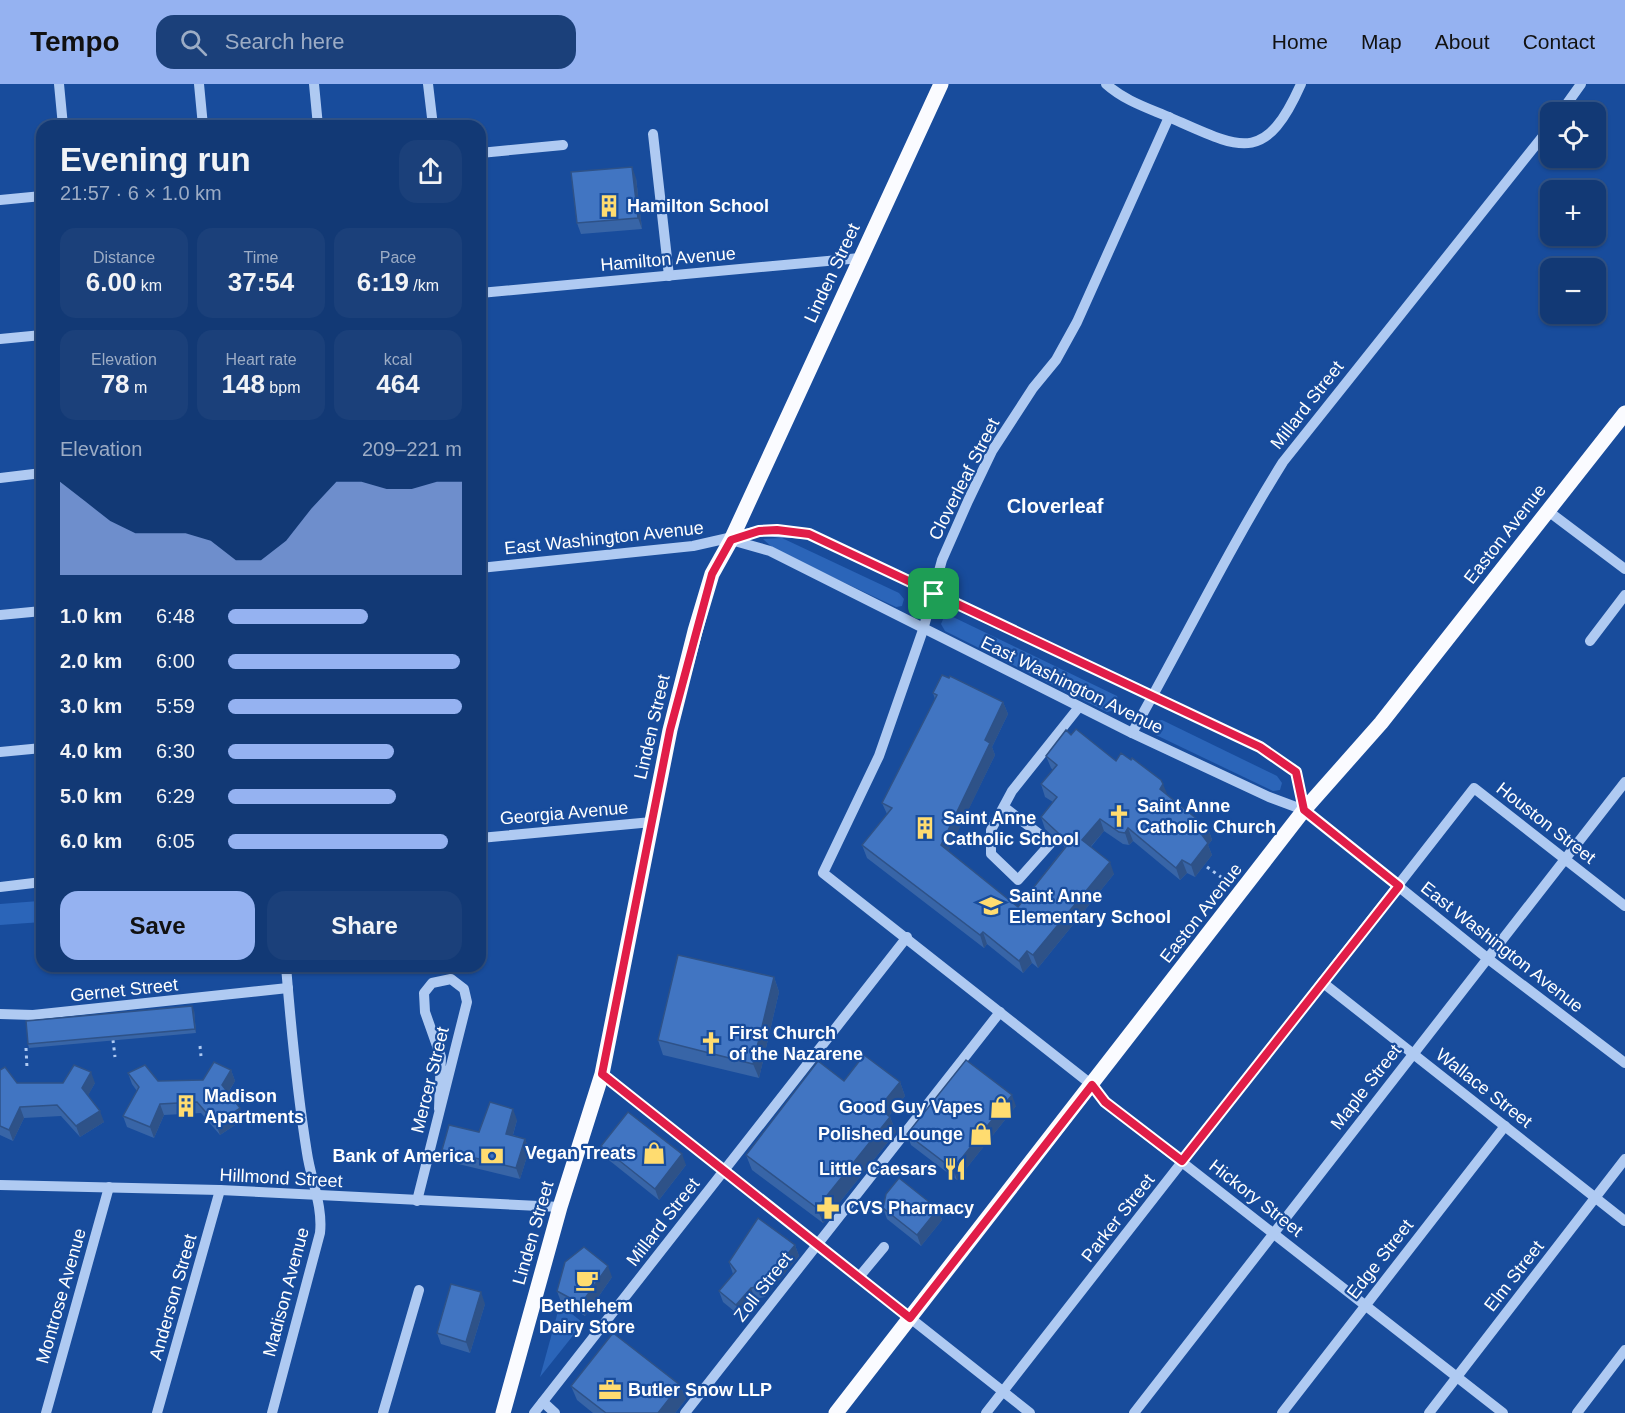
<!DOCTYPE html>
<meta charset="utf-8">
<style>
:root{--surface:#123975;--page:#1b407a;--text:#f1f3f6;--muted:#9cacc5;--line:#315387;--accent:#95b2f1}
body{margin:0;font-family:Arial,sans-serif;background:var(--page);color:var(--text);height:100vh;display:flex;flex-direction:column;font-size:22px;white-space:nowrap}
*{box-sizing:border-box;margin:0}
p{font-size:20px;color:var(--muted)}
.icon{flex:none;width:33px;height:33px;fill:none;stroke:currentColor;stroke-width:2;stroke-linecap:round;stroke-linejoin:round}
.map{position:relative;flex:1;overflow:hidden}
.panel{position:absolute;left:36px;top:36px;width:450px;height:852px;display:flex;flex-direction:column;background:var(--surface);border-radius:18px;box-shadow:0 2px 4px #0004,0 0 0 2px var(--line)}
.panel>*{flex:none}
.buttons{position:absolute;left:1540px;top:18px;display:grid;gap:12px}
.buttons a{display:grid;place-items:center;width:66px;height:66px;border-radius:12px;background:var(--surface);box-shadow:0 2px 4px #0004,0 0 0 2px var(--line);font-size:30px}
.pin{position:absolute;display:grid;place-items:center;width:51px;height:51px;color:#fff;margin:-26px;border-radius:12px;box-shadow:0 3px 9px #0006}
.round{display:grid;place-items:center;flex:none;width:63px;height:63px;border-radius:18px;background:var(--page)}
.headline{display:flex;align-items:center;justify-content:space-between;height:102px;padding:0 24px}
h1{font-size:33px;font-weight:700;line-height:45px}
.figures{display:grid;grid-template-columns:repeat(3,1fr);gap:9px;height:102px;padding:6px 24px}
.figures div{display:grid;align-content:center;border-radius:15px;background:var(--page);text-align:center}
.figures b{font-size:26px;font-weight:700}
.figures small{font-size:16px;font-weight:400}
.figures p{font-size:16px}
.chart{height:168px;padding:12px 24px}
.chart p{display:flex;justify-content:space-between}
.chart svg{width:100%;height:108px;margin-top:6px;fill:var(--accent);opacity:.7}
.action{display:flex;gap:12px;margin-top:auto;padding:12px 24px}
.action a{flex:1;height:69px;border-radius:18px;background:var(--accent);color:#111;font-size:24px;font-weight:700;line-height:69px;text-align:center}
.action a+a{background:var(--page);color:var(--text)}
ul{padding:0 24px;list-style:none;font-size:20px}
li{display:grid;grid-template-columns:96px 72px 1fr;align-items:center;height:45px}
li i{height:15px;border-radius:8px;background:var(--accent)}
header{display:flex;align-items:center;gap:36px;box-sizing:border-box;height:84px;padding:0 30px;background:var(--accent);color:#111}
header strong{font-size:28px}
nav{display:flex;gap:33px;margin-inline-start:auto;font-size:21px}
.search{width:420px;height:54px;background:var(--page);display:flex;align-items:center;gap:15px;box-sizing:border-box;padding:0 21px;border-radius:18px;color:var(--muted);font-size:22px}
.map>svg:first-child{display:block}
.green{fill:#2b65b9}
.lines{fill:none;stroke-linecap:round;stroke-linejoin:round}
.path{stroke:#afcaf2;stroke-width:3;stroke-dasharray:3 4.5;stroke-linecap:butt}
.minor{stroke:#afcaf2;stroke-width:10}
.major{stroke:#fafbff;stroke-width:15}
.wall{fill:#3865a7}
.shaded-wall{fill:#2e5288}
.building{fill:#4175c2;stroke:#2e5288;stroke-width:1.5}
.route-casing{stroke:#fff;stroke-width:12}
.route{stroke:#e11d48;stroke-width:8}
.labels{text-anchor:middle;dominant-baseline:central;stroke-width:4.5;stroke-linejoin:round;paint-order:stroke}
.poi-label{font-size:18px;font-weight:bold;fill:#fff;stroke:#184c9c;text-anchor:start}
.street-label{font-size:18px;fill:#fff;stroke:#184c9c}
.neighbourhood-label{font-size:20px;font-weight:bold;fill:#fff;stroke:#184c9c}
</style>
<header>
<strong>Tempo</strong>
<div class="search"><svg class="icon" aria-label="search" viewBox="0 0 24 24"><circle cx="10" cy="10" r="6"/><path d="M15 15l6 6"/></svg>Search here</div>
<nav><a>Home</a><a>Map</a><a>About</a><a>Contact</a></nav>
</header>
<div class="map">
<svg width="1625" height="1329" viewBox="0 0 1625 1329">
<rect width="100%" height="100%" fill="#184c9c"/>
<g class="green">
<path d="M 782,454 L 899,509 L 904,515 L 902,522 L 896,523 L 775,466 L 763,455 Z"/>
<path d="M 951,532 L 1117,612 L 1119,619 L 1116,626 L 1107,628 L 945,547 L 941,540 L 944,533 Z"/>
<path d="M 1162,636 L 1277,692 L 1282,699 L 1280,706 L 1273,707 L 1156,651 L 1153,644 L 1156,637 Z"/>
<path d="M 39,817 L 42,838 L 0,841 L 0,820 Z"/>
<path d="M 560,1220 L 583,1239 L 540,1293 Z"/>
</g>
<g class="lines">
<g class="path">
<path d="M 1207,783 L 1221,793"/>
<path d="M 113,956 L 115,973"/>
<path d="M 200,962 L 201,972"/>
<path d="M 26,964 L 27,984"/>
</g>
<g class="minor">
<path d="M 59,0 L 63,42"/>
<path d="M 199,0 L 203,42"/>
<path d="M 314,0 L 318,42"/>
<path d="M 428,0 L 433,42"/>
<path d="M 1106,0 C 1125,17 1148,24 1171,34 C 1241,65 1265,81 1301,0"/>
<path d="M 1561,28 L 1581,0"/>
<path d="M 1169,33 L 1077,238 L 1056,276 L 1033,304 L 992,367 L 968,417 L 942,476 L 923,546 L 879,672 L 823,789 L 1092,1001 L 1105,1018 L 1503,1329"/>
<path d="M 653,50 L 669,192"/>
<path d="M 480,69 L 563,61"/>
<path d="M 0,116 L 42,112"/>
<path d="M 480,209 L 860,174"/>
<path d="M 0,255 L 42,251"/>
<path d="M 0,394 L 42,389"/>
<path d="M 1548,427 L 1625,485"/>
<path d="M 731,456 L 770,467 L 1132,649 L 1269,713 L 1304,726 L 1487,874 L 1625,979"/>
<path d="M 480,484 L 693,462 L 759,447 L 809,450 L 1260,663 L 1296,688 L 1304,726"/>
<path d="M 0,531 L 42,527"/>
<path d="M 1590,557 L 1625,511"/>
<path d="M 1132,649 C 1183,559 1228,466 1283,378 L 1551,42"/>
<path d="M 0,668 L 42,664"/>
<path d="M 1004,723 L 1051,759 L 1018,796 L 991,770 L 991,746 L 1012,707 L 1079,623"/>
<path d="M 480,754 L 652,738"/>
<path d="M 0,803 L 42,798"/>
<path d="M 1322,898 L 1625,1137"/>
<path d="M 0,930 L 33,931 L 288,904"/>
<path d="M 602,990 L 1030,1329"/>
<path d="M 0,1101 L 220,1106 L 560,1123"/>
<path d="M 417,1117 L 467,918 L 464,905 L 451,895 L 432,899 L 424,909 L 425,928 L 441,973 L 439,1025"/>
<path d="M 859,1193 L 884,1163"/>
<path d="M 543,1318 L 555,1329"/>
<path d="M 46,1329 L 109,1103"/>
<path d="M 157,1329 L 220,1106"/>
<path d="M 272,1329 L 320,1149 C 323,1122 311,1096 307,1069 C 297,1007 291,944 286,882"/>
<path d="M 383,1329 L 419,1206"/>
<path d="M 534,1329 L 907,853"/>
<path d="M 685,1329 L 1000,928"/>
<path d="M 986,1329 L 1474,704 L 1625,822"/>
<path d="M 1134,1329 L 1625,698"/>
<path d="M 1282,1329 L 1505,1042"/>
<path d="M 1429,1329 L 1625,1075"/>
<path d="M 1577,1329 L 1625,1266"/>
</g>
<g class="major">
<path d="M 503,1329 L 560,1123 L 602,990 L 670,646 L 695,547 L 712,490 L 731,456 L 941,0"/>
<path d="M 836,1329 L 1304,726 L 1381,639 L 1625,329"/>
</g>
</g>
<g class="wall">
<path d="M 636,94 L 642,145 L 581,150 L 577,139 Z"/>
<path d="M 933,609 L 1003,618 L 1008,630 L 992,663 L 995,671 L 948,767 L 1018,823 L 1065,763 L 1045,745 L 1041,733 L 1053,718 L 1045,713 L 1041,700 L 1053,686 L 1051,684 L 1046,672 L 1071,651 L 1116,677 L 1168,712 L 1208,744 L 1212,756 L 1208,761 L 1212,771 L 1195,793 L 1187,789 L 1180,796 L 1133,757 L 1129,761 L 1123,760 L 1104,747 L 1091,763 L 1114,790 L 1038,884 L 1032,879 L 1023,889 L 987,860 L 984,864 L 867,774 L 862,761 L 887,730 L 882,719 L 935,615 Z"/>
<path d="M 774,893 L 779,908 L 759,994 L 663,971 L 658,956 Z"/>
<path d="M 194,926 L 196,949 L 29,964 L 28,960 Z"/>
<path d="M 0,986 L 17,999 L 95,999 L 88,1011 L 104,1038 L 80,1053 L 61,1032 L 24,1034 L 13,1057 L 0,1051 Z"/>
<path d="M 231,986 L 235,997 L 228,1009 L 244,1035 L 220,1051 L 201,1029 L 164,1031 L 154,1054 L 127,1043 L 123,1032 L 137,1007 L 132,1000 L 128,989 L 158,997 L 203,996 Z"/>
<path d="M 844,997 L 900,998 L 905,1012 L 889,1032 L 890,1033 L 896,1048 L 823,1139 L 752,1086 L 746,1071 Z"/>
<path d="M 1016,1022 L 957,1096 L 911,1061 L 907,1050 Z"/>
<path d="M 517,1036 L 513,1051 L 525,1055 L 529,1066 L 520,1095 L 446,1077 L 442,1066 L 479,1048 Z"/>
<path d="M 601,1062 L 686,1081 L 659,1116 L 605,1073 Z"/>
<path d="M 883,1124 L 938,1125 L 942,1136 L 921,1162 L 887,1135 Z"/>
<path d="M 795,1161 L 799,1172 L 765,1213 L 755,1215 L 740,1232 L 723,1218 L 719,1207 L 733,1190 L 729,1178 Z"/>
<path d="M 612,1193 L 585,1232 L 561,1218 L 557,1207 Z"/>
<path d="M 485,1220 L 470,1269 L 441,1260 L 437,1249 Z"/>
<path d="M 680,1301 L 686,1315 L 675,1329 L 593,1329 L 577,1316 L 571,1302 Z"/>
</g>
<g class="shaded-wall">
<path d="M 632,83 L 636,94 L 642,145 L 638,134 Z"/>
<path d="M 1003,618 L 1008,630 L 992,663 L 995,671 L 945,774 L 941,761 L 985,656 Z"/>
<path d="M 1163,700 L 1168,712 L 1160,705 Z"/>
<path d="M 1100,735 L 1104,747 L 1086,768 L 1082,756 Z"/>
<path d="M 1128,744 L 1133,757 L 1129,761 L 1125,749 Z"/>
<path d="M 1208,744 L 1212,756 L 1208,761 L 1212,771 L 1195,793 L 1191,781 L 1202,751 Z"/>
<path d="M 1182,776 L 1187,789 L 1180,796 L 1176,784 Z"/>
<path d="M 1110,778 L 1114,790 L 1038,884 L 1033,871 Z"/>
<path d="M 983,848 L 987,860 L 984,864 L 980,851 Z"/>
<path d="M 1027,867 L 1032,879 L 1023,889 L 1019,877 Z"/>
<path d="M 774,893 L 779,908 L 759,994 L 753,980 Z"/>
<path d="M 192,922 L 194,926 L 196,949 L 195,945 Z"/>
<path d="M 231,986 L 235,997 L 226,1012 L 222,1001 Z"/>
<path d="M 91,988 L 95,999 L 86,1015 L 82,1004 Z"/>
<path d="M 900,998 L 905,1012 L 884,1038 L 879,1024 Z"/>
<path d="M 1012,1011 L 1016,1022 L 957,1096 L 953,1085 Z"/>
<path d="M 160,1020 L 164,1031 L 154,1054 L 150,1043 Z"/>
<path d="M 20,1023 L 24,1034 L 13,1057 L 9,1046 Z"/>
<path d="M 240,1024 L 244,1035 L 220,1051 L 216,1040 Z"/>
<path d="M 513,1025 L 517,1036 L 510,1061 L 506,1050 Z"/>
<path d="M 100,1027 L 104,1038 L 80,1053 L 76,1042 Z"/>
<path d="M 890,1033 L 896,1048 L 823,1139 L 817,1124 Z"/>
<path d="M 525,1055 L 529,1066 L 520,1095 L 516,1084 Z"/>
<path d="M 682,1070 L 686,1081 L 659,1116 L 655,1105 Z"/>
<path d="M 938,1125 L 942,1136 L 921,1162 L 917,1151 Z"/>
<path d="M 795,1161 L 799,1172 L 765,1213 L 761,1202 Z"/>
<path d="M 608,1182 L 612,1193 L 585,1232 L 581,1220 Z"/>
<path d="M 751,1204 L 755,1215 L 740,1232 L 736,1221 Z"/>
<path d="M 481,1208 L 485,1220 L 470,1269 L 466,1258 Z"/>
<path d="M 680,1301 L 686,1315 L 675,1329 L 658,1329 Z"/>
</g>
<g class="building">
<path d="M 632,83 L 638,134 L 577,139 L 571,88 Z"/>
<path d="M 942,591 L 949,594 L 950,592 L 1003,618 L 985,656 L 990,659 L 941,761 L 1018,823 L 1069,759 L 1041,733 L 1057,713 L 1041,700 L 1057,681 L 1046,672 L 1066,646 L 1071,651 L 1076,645 L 1116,677 L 1121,669 L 1131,676 L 1132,674 L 1161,696 L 1163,700 L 1160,705 L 1208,744 L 1202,751 L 1208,759 L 1191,781 L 1182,776 L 1176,784 L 1128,744 L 1125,749 L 1119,748 L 1100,735 L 1082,756 L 1110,778 L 1033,871 L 1027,867 L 1019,877 L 983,848 L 980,851 L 862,761 L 892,724 L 882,719 L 937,611 L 933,609 Z"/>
<path d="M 678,871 L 774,893 L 753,980 L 658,956 Z"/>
<path d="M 192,922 L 195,945 L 28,960 L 26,937 Z"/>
<path d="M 864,971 L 900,998 L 879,1024 L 890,1033 L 817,1124 L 746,1071 L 818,977 L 844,997 Z"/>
<path d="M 966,976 L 1012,1011 L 953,1085 L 907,1050 Z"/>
<path d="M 214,978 L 231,986 L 222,1001 L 240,1024 L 216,1040 L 197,1018 L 160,1020 L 150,1043 L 123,1032 L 139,1003 L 128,989 L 145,981 L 158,997 L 203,996 Z"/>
<path d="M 74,981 L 91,988 L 82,1004 L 100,1027 L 76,1042 L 57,1021 L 20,1023 L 9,1046 L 0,1042 L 0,986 L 5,983 L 17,999 L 63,999 Z"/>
<path d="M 490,1018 L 513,1025 L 506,1050 L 525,1055 L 516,1084 L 442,1066 L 449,1041 L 479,1048 Z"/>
<path d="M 628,1028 L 682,1070 L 655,1105 L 601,1062 Z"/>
<path d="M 899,1094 L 938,1125 L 917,1151 L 883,1124 L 886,1110 Z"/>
<path d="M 758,1134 L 795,1161 L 761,1202 L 751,1204 L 736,1221 L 719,1207 L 736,1187 L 729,1178 Z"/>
<path d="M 584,1163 L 608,1182 L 581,1220 L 557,1207 L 565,1178 Z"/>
<path d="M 451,1200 L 481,1208 L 466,1258 L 437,1249 Z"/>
<path d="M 613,1249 L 680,1301 L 658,1329 L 606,1329 L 571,1302 Z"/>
</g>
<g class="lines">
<g class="route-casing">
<path id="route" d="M 777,446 L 809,450 L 1260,663 L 1296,688 L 1304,726 L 1399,802 L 1182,1077 L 1105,1018 L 1092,1001 L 910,1234 L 602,990 L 670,646 L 712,490 L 731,456 L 759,447 Z"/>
</g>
<use href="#route" class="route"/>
</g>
<defs>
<g id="building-bare" transform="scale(1.8)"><path d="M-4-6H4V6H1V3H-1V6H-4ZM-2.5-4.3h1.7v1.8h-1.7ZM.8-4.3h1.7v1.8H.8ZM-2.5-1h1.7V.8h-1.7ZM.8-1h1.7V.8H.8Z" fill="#ffdc70" stroke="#184c9c" stroke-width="2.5" paint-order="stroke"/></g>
<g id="church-bare" transform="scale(1.8)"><path d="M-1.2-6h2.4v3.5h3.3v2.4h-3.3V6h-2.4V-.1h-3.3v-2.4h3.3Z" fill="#ffdc70" stroke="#184c9c" stroke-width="2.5" paint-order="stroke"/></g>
<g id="school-bare" transform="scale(1.8)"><path d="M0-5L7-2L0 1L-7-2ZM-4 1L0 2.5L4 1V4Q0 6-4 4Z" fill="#ffdc70" stroke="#184c9c" stroke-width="2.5" paint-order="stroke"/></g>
<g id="shop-bare" transform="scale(1.8)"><path d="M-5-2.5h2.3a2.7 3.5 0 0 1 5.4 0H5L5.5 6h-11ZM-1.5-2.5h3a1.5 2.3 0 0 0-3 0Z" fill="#ffdc70" stroke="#184c9c" stroke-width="2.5" paint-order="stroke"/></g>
<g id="bank-bare" transform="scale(1.8)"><path d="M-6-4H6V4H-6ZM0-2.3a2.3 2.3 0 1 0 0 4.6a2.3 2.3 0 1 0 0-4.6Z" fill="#ffdc70" stroke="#184c9c" stroke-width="2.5" paint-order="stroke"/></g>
<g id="restaurant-bare" transform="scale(1.8)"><path d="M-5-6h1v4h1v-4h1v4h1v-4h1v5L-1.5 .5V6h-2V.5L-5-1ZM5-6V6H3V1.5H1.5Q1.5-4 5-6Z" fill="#ffdc70" stroke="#184c9c" stroke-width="2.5" paint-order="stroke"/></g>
<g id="pharmacy-bare" transform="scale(1.8)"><path d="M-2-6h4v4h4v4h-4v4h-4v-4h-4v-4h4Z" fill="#ffdc70" stroke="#184c9c" stroke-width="2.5" paint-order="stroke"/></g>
<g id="cafe-bare" transform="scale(1.8)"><path d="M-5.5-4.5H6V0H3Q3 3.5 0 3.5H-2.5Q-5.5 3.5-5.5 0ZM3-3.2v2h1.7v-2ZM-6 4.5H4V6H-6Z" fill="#ffdc70" stroke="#184c9c" stroke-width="2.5" paint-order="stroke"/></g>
<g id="office-bare" transform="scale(1.8)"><path d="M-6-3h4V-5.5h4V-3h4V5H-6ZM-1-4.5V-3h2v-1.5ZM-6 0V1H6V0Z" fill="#ffdc70" stroke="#184c9c" stroke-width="2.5" paint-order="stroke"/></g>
</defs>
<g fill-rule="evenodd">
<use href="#building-bare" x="609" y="122"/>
<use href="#church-bare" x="1119" y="732"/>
<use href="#building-bare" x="925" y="744"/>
<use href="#school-bare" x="991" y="822"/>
<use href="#church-bare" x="711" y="959"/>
<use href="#building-bare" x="186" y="1022"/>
<use href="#shop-bare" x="1001" y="1023"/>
<use href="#shop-bare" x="981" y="1050"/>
<use href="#shop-bare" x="654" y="1069"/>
<use href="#bank-bare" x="492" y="1072"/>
<use href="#restaurant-bare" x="955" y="1085"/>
<use href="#pharmacy-bare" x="828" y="1124"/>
<use href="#cafe-bare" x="587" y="1196"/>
<use href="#office-bare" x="610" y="1306"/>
</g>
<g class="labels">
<g class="poi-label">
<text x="627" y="122">Hamilton School</text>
<text x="1137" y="722">Saint Anne<tspan x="1137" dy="21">Catholic Church</tspan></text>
<text x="943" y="734">Saint Anne<tspan x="943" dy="21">Catholic School</tspan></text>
<text x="1009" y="812">Saint Anne<tspan x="1009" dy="21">Elementary School</tspan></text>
<text x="729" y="949">First Church<tspan x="729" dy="21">of the Nazarene</tspan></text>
<text x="204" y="1012">Madison<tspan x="204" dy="21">Apartments</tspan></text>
<text x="983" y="1023" text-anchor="end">Good Guy Vapes</text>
<text x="963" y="1050" text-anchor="end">Polished Lounge</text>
<text x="636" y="1069" text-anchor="end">Vegan Treats</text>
<text x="474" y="1072" text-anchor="end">Bank of America</text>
<text x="937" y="1085" text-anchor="end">Little Caesars</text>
<text x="846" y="1124">CVS Pharmacy</text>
<text x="587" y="1222" text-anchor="middle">Bethlehem<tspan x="587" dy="21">Dairy Store</tspan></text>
<text x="628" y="1306">Butler Snow LLP</text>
</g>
<g class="street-label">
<text transform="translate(668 175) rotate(-5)">Hamilton Avenue</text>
<text transform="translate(832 189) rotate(-65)">Linden Street</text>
<text transform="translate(1307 321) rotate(-52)">Millard Street</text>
<text transform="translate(964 395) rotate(-63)">Cloverleaf Street</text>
<text transform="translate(1505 450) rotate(-52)">Easton Avenue</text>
<text transform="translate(604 454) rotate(-6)">East Washington Avenue</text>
<text transform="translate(1072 601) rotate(26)">East Washington Avenue</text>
<text transform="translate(652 643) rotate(-77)">Linden Street</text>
<text transform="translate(564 729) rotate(-5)">Georgia Avenue</text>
<text transform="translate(1546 739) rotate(38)">Houston Street</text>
<text transform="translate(1201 829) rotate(-52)">Easton Avenue</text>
<text transform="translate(1502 863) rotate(38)">East Washington Avenue</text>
<text transform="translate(124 906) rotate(-6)">Gernet Street</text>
<text transform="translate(430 996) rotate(-76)">Mercer Street</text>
<text transform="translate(1366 1003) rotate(-52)">Maple Street</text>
<text transform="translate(1484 1004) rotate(38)">Wallace Street</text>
<text transform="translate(281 1094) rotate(3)">Hillmond Street</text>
<text transform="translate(1256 1114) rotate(38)">Hickory Street</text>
<text transform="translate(1118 1134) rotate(-52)">Parker Street</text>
<text transform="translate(663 1138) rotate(-52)">Millard Street</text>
<text transform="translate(533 1149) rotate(-74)">Linden Street</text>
<text transform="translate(1380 1175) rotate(-52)">Edge Street</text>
<text transform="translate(1514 1192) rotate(-52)">Elm Street</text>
<text transform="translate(763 1203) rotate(-52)">Zoll Street</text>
<text transform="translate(286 1208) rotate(-75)">Madison Avenue</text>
<text transform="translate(61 1212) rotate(-74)">Montrose Avenue</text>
<text transform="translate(173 1213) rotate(-74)">Anderson Street</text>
</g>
<g class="neighbourhood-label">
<text x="1055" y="422">Cloverleaf</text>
</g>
</g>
</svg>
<div class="buttons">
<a><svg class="icon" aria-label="locate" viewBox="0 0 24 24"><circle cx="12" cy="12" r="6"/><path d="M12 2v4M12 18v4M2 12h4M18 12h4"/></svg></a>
<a>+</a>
<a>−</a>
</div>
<div class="pin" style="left:934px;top:510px;background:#1e9e55"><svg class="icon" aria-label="arrive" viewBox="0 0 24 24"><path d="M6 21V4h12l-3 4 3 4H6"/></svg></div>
<section class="panel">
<div class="headline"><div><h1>Evening run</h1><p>21:57 · 6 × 1.0 km</p></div><a class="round"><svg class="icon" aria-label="share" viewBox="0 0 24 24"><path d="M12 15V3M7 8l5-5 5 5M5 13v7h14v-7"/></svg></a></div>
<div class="figures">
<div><p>Distance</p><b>6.00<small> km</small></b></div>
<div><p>Time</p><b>37:54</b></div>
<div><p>Pace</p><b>6:19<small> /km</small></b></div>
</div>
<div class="figures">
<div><p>Elevation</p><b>78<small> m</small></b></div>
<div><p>Heart rate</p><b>148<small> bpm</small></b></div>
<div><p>kcal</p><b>464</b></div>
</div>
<div class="chart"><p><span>Elevation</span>209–221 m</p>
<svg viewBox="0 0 160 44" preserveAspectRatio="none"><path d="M0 44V6L10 14L20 22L30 27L40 27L50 27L60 30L70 38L80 38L90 30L100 17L110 6L120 6L130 9L140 9L150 6L160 6V44z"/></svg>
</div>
<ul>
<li><b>1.0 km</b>6:48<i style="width:60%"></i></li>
<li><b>2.0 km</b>6:00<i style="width:99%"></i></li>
<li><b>3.0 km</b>5:59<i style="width:100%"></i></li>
<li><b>4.0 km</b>6:30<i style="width:71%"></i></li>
<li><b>5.0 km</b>6:29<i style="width:72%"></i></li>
<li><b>6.0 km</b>6:05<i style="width:94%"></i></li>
</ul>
<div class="action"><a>Save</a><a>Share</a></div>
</section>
</div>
